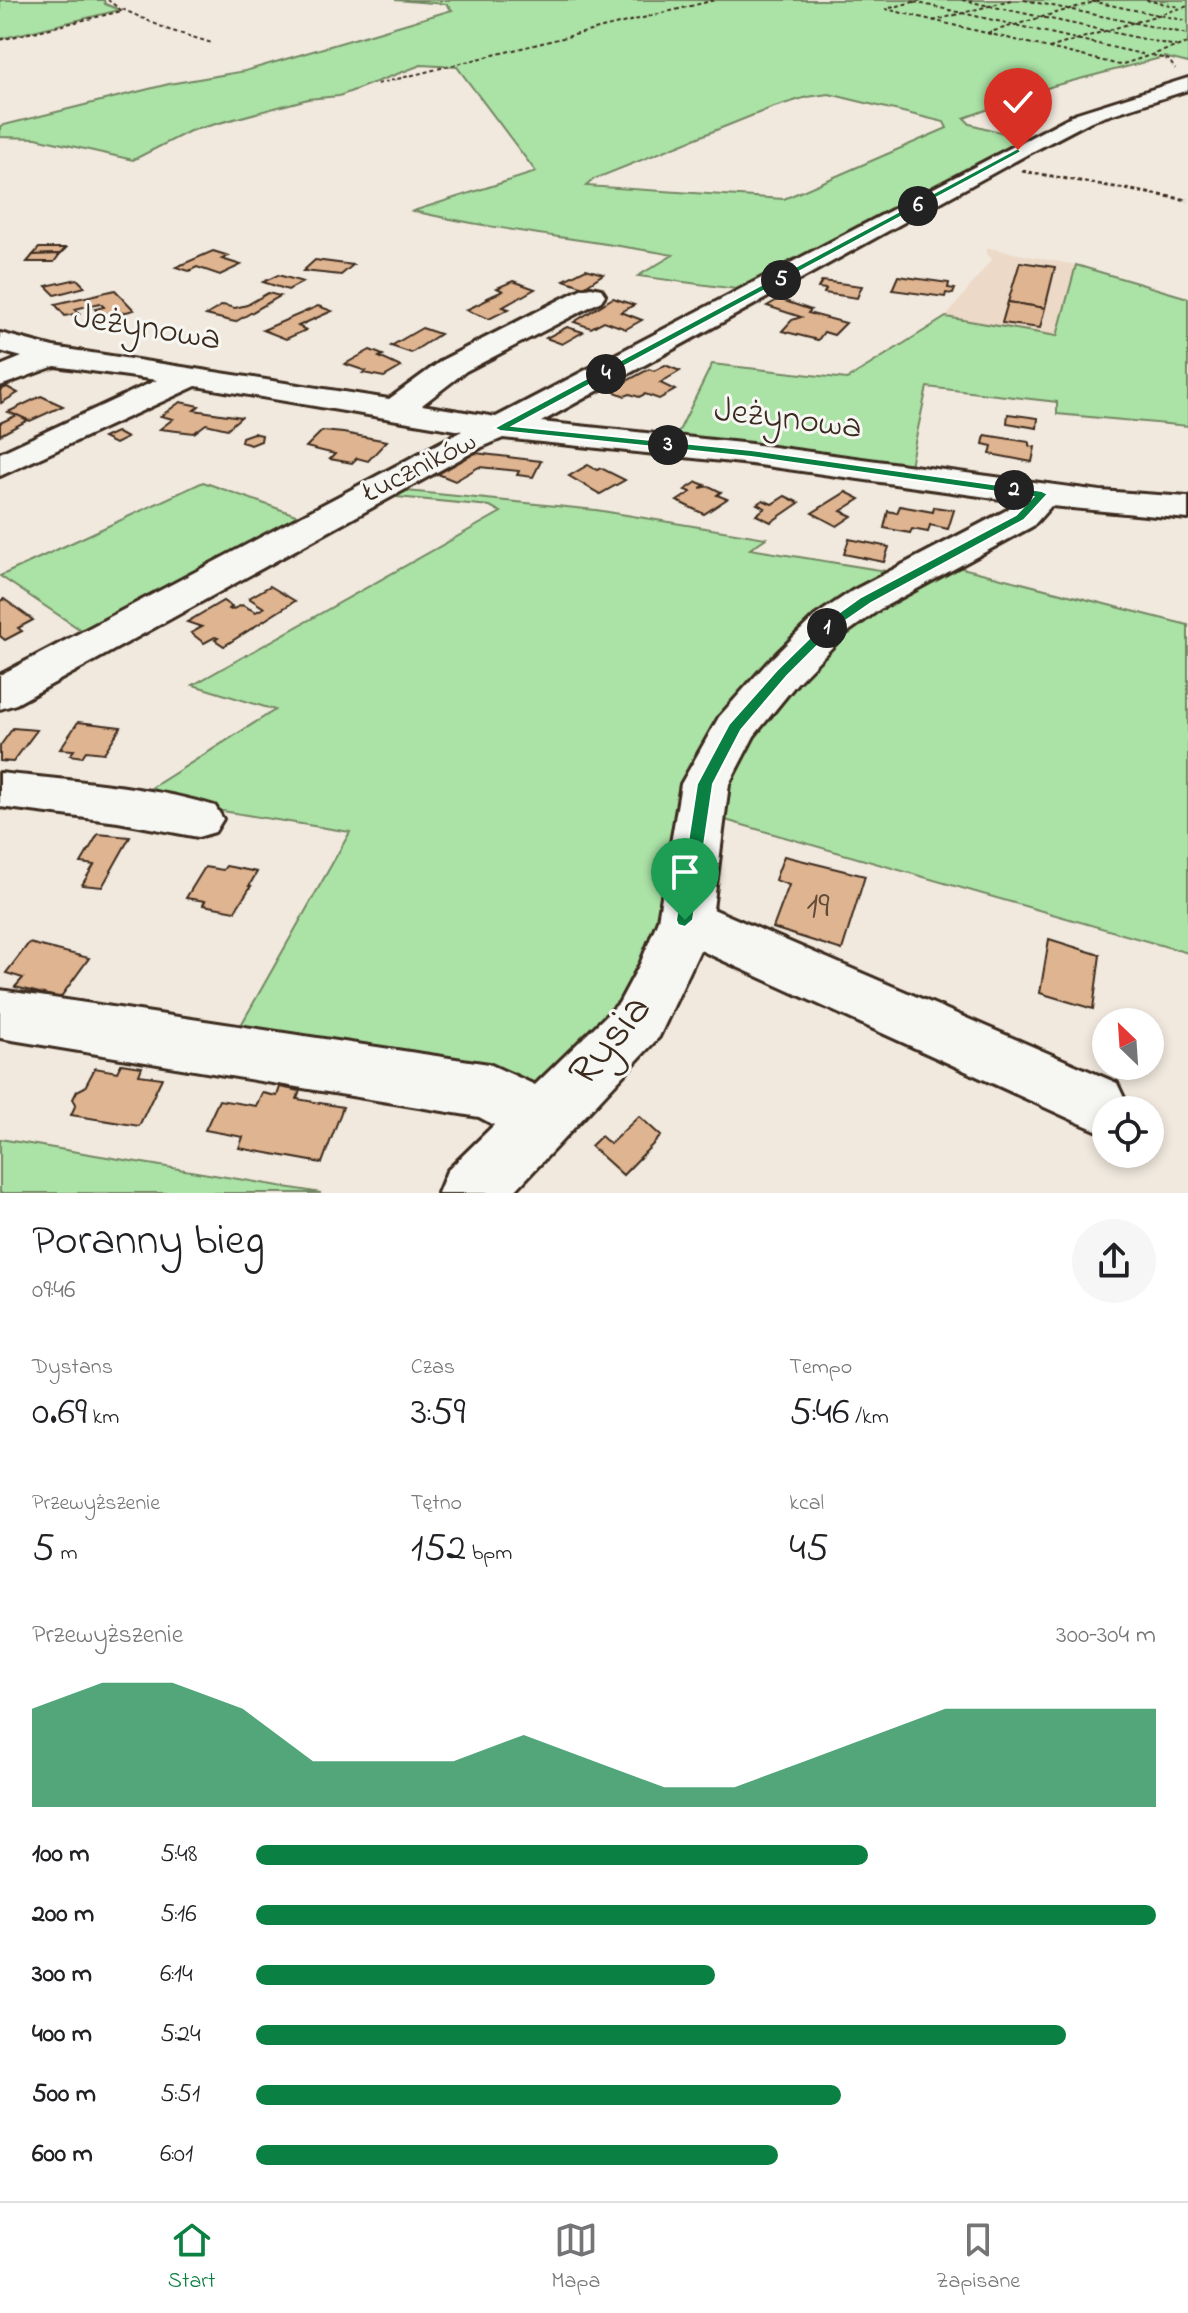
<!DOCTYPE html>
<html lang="pl">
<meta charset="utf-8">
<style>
:root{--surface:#fff;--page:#f6f6f6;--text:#202124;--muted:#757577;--line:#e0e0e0;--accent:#0b8043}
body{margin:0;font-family:"Indie Flower",sans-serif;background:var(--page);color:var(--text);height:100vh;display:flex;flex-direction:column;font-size:30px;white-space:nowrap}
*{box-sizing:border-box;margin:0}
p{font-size:26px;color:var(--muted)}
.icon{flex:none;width:44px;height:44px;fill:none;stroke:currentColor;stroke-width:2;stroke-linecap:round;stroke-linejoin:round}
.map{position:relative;height:1193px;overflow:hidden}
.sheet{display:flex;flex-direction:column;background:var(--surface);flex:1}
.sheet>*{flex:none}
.needle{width:52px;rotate:335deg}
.buttons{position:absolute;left:1092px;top:1008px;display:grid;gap:16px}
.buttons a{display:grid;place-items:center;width:72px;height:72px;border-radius:50%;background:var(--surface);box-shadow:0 4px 12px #0003;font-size:40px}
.pin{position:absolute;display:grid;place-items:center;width:68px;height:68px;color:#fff;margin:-82px -34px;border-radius:50% 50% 50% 0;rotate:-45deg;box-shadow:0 0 8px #0007}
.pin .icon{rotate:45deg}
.km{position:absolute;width:40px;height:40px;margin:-20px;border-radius:50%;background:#222;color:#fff;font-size:22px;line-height:40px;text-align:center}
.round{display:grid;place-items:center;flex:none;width:84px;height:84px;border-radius:42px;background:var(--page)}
.summary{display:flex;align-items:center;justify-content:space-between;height:136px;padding:0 32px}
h1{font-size:44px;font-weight:600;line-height:60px}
.metrics{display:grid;grid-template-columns:repeat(3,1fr);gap:12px;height:136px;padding:8px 32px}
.metrics div{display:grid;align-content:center}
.metrics b{font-size:40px;font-weight:600}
.metrics small{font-size:22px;font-weight:400}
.metrics p{font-size:22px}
.chart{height:224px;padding:16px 32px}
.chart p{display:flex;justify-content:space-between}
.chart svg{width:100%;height:144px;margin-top:8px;fill:var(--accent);opacity:.7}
ul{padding:0 32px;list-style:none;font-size:26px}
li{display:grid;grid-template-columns:128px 96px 1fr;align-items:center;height:60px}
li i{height:20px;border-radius:10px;background:var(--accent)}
.tabs{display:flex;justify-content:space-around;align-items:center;height:112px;border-top:2px solid var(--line);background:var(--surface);font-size:22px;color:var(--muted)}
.tabs a{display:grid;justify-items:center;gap:4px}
.tabs .active{color:var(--accent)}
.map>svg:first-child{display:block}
.built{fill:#ecd9c7}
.green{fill:#abe2a6;stroke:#738662;stroke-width:2;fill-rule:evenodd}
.building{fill:#dfb490;stroke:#3b2a1e;stroke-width:2}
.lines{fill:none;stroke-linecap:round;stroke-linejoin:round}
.minor-casing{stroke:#3b2a1e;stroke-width:6}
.path-far1{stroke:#3b2a1e;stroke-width:2;stroke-dasharray:4 3;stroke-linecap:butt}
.path{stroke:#3b2a1e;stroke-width:3;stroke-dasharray:4 3;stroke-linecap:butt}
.minor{fill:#f6f6f2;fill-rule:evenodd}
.route{fill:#0b8043;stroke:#fff;stroke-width:2}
.labels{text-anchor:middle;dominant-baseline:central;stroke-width:6;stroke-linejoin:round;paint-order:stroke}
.far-street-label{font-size:30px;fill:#3b2a1e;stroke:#f6f6f2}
.street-label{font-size:36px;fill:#3b2a1e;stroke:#f6f6f2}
.near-number-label{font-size:38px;fill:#644c3a}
.near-street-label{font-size:44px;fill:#3b2a1e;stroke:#f6f6f2}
</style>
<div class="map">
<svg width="1188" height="1193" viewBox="0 0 1188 1193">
<rect width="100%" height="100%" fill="#f1e9de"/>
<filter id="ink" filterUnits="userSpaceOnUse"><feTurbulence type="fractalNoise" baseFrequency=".0125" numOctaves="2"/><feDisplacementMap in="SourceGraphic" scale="16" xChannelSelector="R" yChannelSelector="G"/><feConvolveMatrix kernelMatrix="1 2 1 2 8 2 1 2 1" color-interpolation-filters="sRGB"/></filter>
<g filter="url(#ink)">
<path class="built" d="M 988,248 L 1076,265 L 1058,336 L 946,317 L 992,259 L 986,253 Z"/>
<g class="green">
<path d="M 0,0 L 104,0 L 105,4 L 120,10 L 0,39 Z"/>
<path d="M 395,0 L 1188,0 L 1188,63 L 1164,57 L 1053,86 L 964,118 L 970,124 L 1030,140 L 751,291 L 638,276 L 673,255 C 586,239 499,231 413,211 L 536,172 L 457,67 L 421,65 L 339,96 L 308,99 L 190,131 L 133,160 L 36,138 L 0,137 L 0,126 L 169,84 L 245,71 L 452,10 L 446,4 ZM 829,94 L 944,122 L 947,128 L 784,199 L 586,186 L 594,179 L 771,108 L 807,97 Z"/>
<path d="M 1076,265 L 1188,298 L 1188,426 L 1057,414 L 1057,402 L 927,387 L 909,470 L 674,441 L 712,364 L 847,379 L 946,317 L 1057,336 Z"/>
<path d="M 203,482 L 310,520 L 93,638 L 0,576 Z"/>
<path d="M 387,489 L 596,510 L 766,538 L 750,549 L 904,574 L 727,724 L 657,964 L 547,1090 L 232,1041 L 350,832 L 137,797 L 275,710 L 193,685 L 501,512 L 490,506 L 376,495 Z"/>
<path d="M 946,564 L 1188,625 L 1188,953 L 708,815 L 712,786 L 815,652 Z"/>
<path d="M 0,1139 L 321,1193 L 0,1193 Z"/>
</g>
<g class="building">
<path d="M 39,248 L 66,248 L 60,254 L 33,255 Z"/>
<path d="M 213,251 L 229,256 L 222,259 L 241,265 L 220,275 L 197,267 L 189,271 L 176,267 Z"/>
<path d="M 60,254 L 54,262 L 27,262 L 33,255 Z"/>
<path d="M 315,260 L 353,265 L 341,275 L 303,271 Z"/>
<path d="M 1020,262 L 1055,267 L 1045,308 L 1008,302 Z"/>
<path d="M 586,269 L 603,274 L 584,287 L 564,280 Z"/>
<path d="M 278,275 L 303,282 L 288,290 L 263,282 Z"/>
<path d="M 898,276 L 949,283 L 948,288 L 955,289 L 953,294 L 946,293 L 945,297 L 892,290 Z"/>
<path d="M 77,279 L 85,287 L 55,295 L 46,286 Z"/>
<path d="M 513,281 L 535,289 L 503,307 L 509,309 L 489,319 L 466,310 L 489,299 L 487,298 L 503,291 L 497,288 Z"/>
<path d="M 822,281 L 862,286 L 857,298 L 824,293 L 826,289 L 818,288 Z"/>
<path d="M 115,290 L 134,310 L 103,318 L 95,309 L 104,307 L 100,303 L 75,309 L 79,313 L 65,316 L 55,304 Z"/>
<path d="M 268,293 L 280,296 L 235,322 L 206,315 L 223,305 L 235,308 L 247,305 Z"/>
<path d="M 613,298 L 634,305 L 621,312 L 642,320 L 626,329 L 604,321 L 591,328 L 574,322 Z"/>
<path d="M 779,299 L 811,310 L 808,313 L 846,323 L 834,335 L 824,332 L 818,340 L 782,331 L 792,320 L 801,317 L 767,306 Z"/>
<path d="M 1008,302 L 1045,308 L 1040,328 L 1002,323 Z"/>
<path d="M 318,306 L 332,311 L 298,326 L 306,330 L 286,339 L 263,330 Z"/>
<path d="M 567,327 L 583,332 L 562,344 L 546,338 Z"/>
<path d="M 422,328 L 440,334 L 411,353 L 391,346 Z"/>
<path d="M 370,350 L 383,355 L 379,357 L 401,367 L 384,377 L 363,373 L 366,371 L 345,364 Z"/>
<path d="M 665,365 L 680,371 L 660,383 L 675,390 L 659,399 L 645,394 L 639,397 L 630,394 L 625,396 L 610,390 L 614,388 L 611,386 L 621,381 L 625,382 L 649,369 L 654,371 Z"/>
<path d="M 7,387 L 18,393 L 1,403 L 0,390 Z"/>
<path d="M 41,396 L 63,406 L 30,421 L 8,412 Z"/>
<path d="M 180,402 L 199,406 L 194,410 L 241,417 L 227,429 L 206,424 L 194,433 L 160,429 L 173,419 L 161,416 Z"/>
<path d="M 1008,414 L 1038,418 L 1037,428 L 1007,423 Z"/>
<path d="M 17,415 L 28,420 L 0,435 L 0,423 Z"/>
<path d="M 322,431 L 343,433 L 387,441 L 368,461 L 357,458 L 352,463 L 330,459 L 335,454 L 306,447 Z"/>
<path d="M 116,432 L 127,438 L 115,444 L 103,438 Z"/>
<path d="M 253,433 L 262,435 L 261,441 L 251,445 L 241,442 L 242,437 Z"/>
<path d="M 985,435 L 1029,442 L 1029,446 L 1035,447 L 1032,462 L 990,454 L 992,446 L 983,444 Z"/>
<path d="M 475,453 L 541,461 L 533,477 L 517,475 L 519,471 L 479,467 L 455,481 L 438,474 Z"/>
<path d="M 588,465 L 597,470 L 601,468 L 625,480 L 600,494 L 569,476 Z"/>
<path d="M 697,482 L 705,485 L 700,488 L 709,486 L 721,492 L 717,495 L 727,499 L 704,514 L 677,501 L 691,492 L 685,490 Z"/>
<path d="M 846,492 L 860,499 L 841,511 L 852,516 L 837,526 L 812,513 Z"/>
<path d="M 785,496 L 799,503 L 771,522 L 756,515 L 765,508 L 757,504 L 763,500 L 772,504 Z"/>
<path d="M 900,506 L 933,512 L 934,507 L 954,510 L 948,529 L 930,525 L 928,532 L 912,529 L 910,533 L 884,528 L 888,511 L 897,513 Z"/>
<path d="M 849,539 L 889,547 L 884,562 L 844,554 Z"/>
<path d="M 270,586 L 295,601 L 224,646 L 215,640 L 218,638 L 215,637 L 204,643 L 191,633 L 202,627 L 187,622 L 223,601 L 232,607 L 229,609 L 231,610 L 242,605 L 256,612 L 264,608 L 249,598 Z"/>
<path d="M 4,599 L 33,620 L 18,628 L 22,631 L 5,640 L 0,636 L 0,601 Z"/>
<path d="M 78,722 L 121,727 L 104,753 L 86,751 L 82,757 L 70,755 L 74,750 L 60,749 Z"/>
<path d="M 13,728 L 37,730 L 13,762 L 0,761 L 0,746 Z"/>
<path d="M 98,834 L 130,837 L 102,887 L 82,885 L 94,865 L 81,863 Z"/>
<path d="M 784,856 L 865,876 L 842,950 L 773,928 L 789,885 L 775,880 Z"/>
<path d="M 226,866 L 257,872 L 249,886 L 251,886 L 235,911 L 203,905 L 205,901 L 186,898 L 205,867 L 223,870 Z"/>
<path d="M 1049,939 L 1100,955 L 1093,1009 L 1040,993 Z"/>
<path d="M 29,943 L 89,958 L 60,998 L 15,987 L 23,978 L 6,973 Z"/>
<path d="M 121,1064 L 142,1067 L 139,1075 L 162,1078 L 139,1126 L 71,1115 L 76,1104 L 73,1099 L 77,1091 L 85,1087 L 95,1068 L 117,1072 Z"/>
<path d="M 280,1087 L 300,1091 L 297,1099 L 343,1107 L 322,1163 L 239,1148 L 243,1137 L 205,1130 L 219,1100 L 256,1106 L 262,1093 L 277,1096 Z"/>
<path d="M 639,1116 L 661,1136 L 623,1175 L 591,1146 L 601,1136 L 610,1144 Z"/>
</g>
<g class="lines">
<g class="minor-casing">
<g id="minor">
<path d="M 1188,78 L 1188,90 L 1091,121 L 1026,155 L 541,422 L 751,444 L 1100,491 L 1188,497 L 1188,519 L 1051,506 L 1033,526 L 880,609 L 845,634 L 797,683 L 754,736 L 729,784 L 713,909 L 1117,1083 L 1126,1102 L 1123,1110 L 1106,1110 L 1106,1126 L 1096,1130 L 1075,1121 L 700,950 L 659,1037 L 513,1193 L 438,1193 L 447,1171 L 494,1125 L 479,1117 L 0,1038 L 0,990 L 489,1064 L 535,1085 L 619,1003 L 641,962 L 658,920 L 681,784 L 719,717 L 767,663 L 815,616 L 852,591 L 1007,510 L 1016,501 L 751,464 L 503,438 L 482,447 L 16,704 L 0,709 L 0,675 L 462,431 L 196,386 L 0,476 L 0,453 L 157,380 L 55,366 L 0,386 L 0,366 L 22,357 L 0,351 L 0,333 L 53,347 L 389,399 L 444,359 L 581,289 L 591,287 L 601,289 L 605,295 L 601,301 L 466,371 L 422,405 L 496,417 L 1077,113 Z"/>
<path d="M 0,773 C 71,781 146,785 215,806 L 223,819 L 215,832 L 198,837 L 118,822 L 0,807 Z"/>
</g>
</g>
<g class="path-far1">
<path d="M 921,0 L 886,9 L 1120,65 L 1188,43"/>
<path d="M 962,0 L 1176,46"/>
<path d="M 1024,0 L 1188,34"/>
<path d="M 1085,0 L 1188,21"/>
<path d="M 1146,0 L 1180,7"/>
<path d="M 914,2 L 1146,55"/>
<path d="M 122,9 L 169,30 L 212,43"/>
<path d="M 933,21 L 1011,0"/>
<path d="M 987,33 L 1101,0"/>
<path d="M 0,40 L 122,11 L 108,0"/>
<path d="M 1049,48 L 1188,6"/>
<path d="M 1152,55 L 1169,60 L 1175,69"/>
<path d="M 377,84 L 715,0"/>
</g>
<path class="path" d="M 1022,171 L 1188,200"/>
<use href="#minor" class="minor"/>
</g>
</g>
<path class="route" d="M 1018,148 L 1021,152 L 513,426 L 751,450 L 1042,491 L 1048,494 L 1024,520 L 871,603 L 835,628 L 787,676 L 741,730 L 713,784 L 693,920 L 685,927 L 678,925 L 676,920 L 697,784 L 729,724 L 777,670 L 826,622 L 861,597 L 1016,515 L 1033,497 L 751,457 L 500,431 L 494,428 Z"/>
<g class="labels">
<g class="far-street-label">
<text transform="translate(420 468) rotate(-27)">Łuczników</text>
</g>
<g class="street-label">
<text transform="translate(147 329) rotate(9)">Jeżynowa</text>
<text transform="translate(788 420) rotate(7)">Jeżynowa</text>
</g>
<g class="near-number-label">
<text x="818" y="907">19</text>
</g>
<g class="near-street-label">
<text transform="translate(611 1041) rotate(-51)">Rysia</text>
</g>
</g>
</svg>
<div class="buttons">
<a><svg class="needle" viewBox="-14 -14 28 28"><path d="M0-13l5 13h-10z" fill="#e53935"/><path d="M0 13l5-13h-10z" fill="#757577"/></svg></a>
<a><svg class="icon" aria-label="locate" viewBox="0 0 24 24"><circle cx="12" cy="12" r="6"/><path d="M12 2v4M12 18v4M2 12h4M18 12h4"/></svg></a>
</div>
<div class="pin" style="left:685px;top:920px;background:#1e9e55"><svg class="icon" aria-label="arrive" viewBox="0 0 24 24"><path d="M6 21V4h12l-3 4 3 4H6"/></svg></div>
<div class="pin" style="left:1018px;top:150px;background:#d93025"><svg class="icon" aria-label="check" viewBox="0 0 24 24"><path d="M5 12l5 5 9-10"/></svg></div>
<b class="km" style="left:827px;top:628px">1</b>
<b class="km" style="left:1014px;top:490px">2</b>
<b class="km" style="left:668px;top:445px">3</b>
<b class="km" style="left:606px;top:374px">4</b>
<b class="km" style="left:781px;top:280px">5</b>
<b class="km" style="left:918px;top:206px">6</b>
</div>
<section class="sheet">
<div class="summary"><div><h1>Poranny bieg</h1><p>09:46</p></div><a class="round"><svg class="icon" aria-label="share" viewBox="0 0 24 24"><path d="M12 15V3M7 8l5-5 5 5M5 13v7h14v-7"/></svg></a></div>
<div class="metrics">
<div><p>Dystans</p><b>0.69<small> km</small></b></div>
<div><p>Czas</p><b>3:59</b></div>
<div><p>Tempo</p><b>5:46<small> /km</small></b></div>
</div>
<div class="metrics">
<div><p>Przewyższenie</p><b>5<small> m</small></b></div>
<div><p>Tętno</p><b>152<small> bpm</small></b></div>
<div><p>kcal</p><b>45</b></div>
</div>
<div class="chart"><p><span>Przewyższenie</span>300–304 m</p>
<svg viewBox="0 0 160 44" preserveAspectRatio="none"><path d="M0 44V14L10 6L20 6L30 14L40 30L50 30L60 30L70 22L80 30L90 38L100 38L110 30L120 22L130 14L140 14L150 14L160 14V44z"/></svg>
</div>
<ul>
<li><b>100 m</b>5:48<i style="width:68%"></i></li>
<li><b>200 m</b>5:16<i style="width:100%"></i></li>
<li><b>300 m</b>6:14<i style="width:51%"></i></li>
<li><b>400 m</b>5:24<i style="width:90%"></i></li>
<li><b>500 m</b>5:51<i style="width:65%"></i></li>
<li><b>600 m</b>6:01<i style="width:58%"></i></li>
</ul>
</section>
<nav class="tabs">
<a class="active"><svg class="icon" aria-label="home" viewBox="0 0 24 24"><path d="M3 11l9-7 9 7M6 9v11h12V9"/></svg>Start</a>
<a><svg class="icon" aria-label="map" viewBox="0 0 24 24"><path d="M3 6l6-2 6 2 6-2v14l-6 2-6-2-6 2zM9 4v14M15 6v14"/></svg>Mapa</a>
<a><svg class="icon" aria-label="saved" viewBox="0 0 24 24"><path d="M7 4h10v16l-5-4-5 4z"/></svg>Zapisane</a>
</nav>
